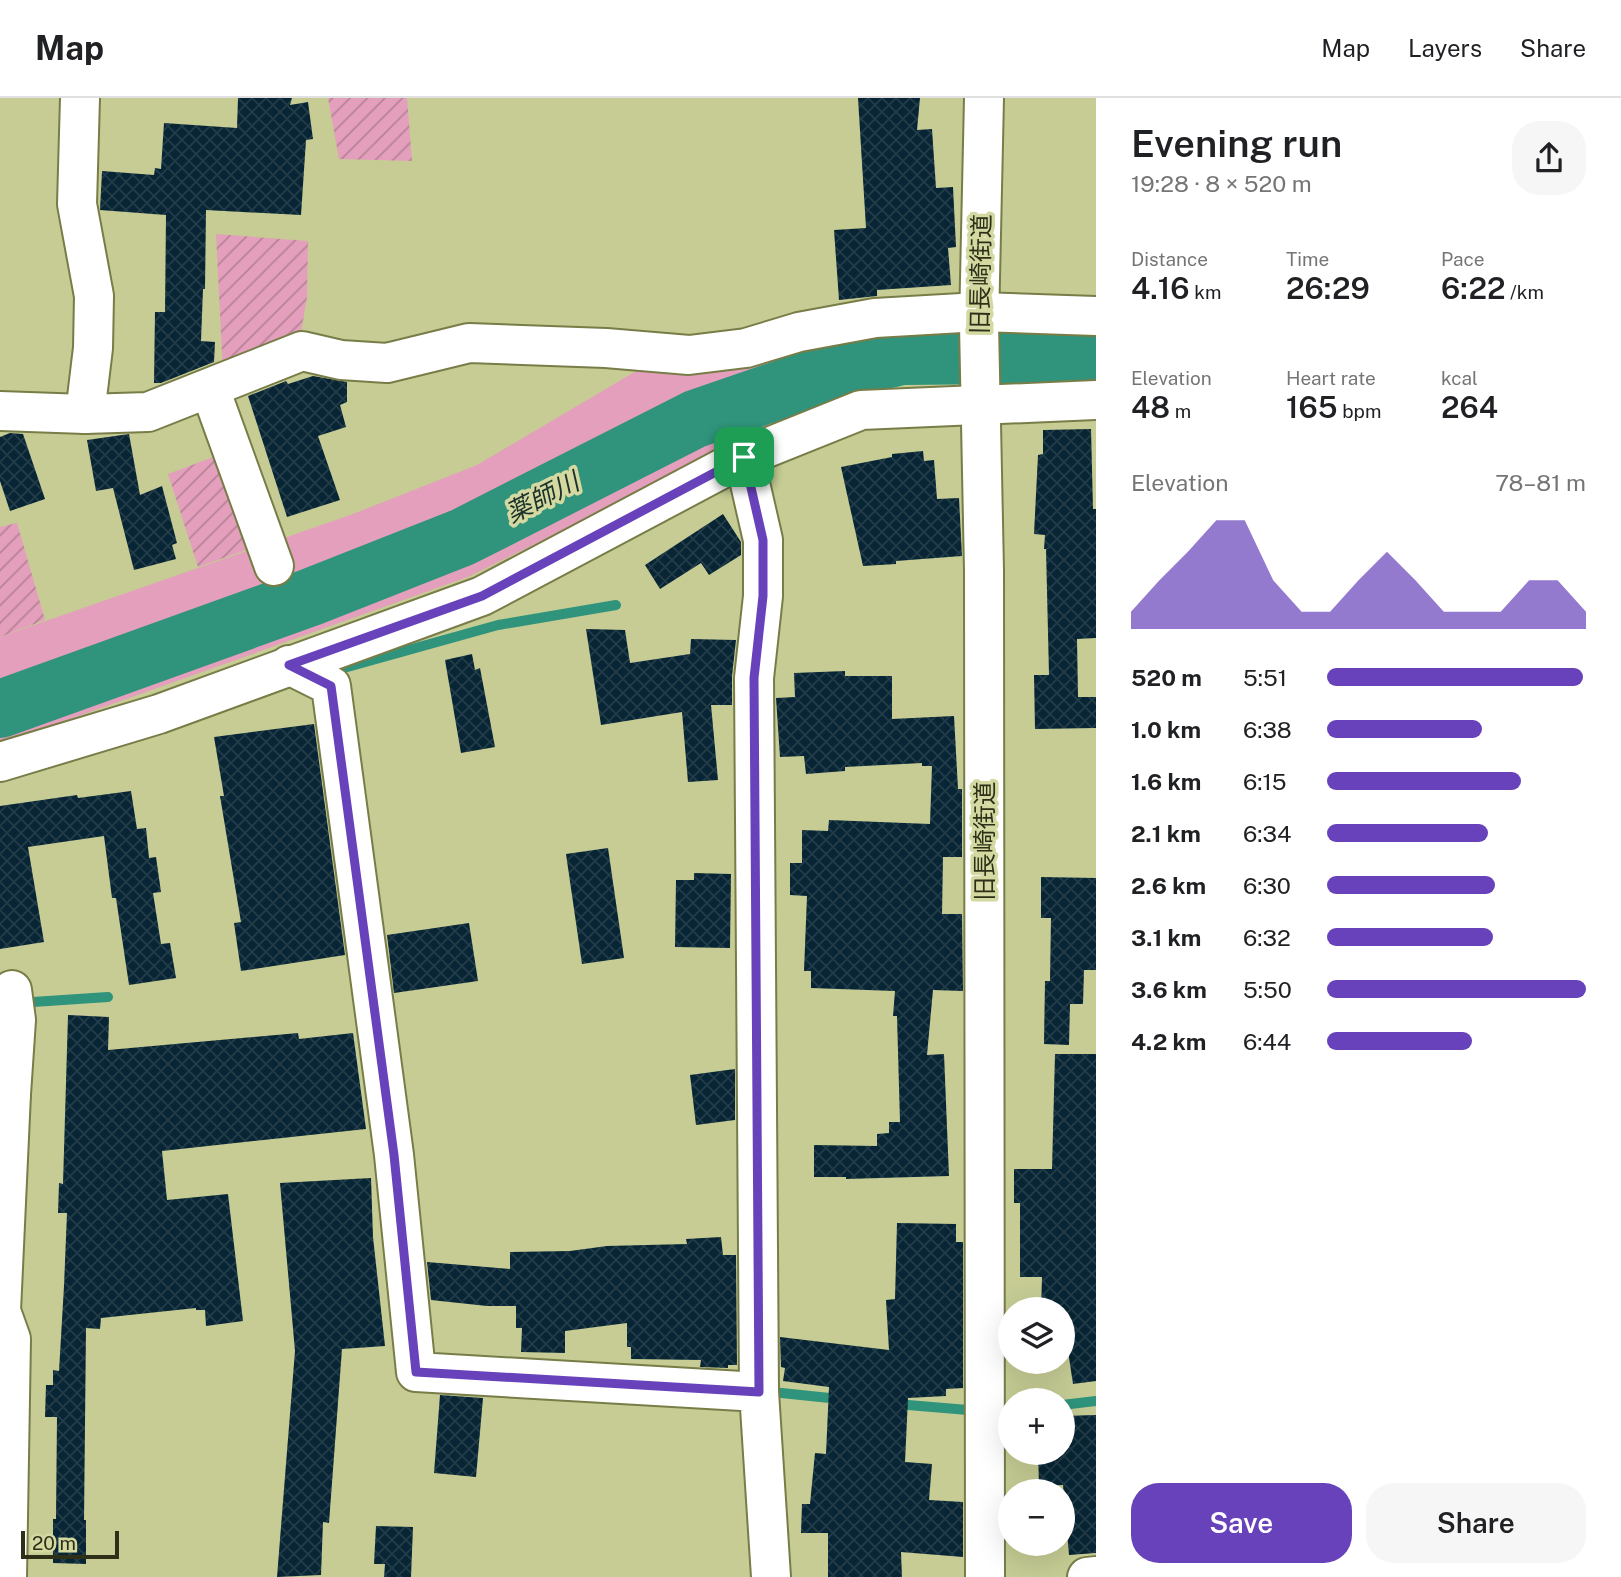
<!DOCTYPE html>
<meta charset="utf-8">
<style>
:root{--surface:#fff;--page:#f6f6f6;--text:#202124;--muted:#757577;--line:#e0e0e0;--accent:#6842bb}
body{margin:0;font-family:"Public Sans","Noto Sans JP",sans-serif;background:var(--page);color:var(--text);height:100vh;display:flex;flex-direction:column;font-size:26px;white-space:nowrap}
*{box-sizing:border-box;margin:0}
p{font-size:23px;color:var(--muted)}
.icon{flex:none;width:38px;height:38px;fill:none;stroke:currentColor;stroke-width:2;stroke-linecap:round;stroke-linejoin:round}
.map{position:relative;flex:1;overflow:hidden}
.drawer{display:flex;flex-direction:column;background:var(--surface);width:525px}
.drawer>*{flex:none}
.fabs{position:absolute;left:998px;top:1199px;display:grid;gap:14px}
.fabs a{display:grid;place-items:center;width:77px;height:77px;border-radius:50%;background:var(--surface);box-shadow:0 7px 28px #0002;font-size:35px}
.scale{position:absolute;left:21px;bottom:18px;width:98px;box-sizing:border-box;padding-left:7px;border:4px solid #2d2f19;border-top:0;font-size:19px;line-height:24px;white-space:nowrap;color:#2d2f19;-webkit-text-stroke:5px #d3d9a1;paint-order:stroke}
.pin{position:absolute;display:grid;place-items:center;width:60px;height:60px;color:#fff;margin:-30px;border-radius:14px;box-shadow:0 4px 10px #0006}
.round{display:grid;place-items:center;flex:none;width:74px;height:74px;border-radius:28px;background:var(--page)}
.summary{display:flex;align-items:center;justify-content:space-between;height:119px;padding:0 35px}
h1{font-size:38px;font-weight:600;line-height:52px}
.metrics{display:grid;grid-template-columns:repeat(3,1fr);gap:10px;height:119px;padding:7px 35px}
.metrics div{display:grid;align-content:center}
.metrics b{font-size:30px;font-weight:600}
.metrics small{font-size:19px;font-weight:400}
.metrics p{font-size:19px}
.chart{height:196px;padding:14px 35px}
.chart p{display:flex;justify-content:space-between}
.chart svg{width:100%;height:126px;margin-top:7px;fill:var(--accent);opacity:.7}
.action{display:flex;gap:14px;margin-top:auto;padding:14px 35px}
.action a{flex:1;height:80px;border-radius:28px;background:var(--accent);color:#fff;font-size:28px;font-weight:600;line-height:80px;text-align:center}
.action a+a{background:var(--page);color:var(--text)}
ul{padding:0 35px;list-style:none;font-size:23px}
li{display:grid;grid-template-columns:112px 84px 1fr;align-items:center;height:52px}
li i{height:18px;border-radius:9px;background:var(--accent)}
header{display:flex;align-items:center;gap:42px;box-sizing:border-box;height:98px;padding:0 35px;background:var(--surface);border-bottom:2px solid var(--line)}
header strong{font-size:33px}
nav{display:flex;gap:38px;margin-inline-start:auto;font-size:24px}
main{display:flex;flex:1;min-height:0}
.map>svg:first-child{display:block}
.grass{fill:#e39fbb}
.garden{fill:url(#garden-furrows)}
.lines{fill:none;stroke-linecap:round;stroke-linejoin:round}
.stream{stroke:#2f947b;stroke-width:10}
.river{stroke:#2f947b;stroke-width:58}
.building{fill:url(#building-cross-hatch)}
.minor-casing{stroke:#787d48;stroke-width:42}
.minor{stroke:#fff;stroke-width:38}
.route-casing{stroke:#fff;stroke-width:14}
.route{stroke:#6842bb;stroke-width:9}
.labels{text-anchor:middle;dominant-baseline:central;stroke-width:7;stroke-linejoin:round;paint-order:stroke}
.street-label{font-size:24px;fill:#2d2f19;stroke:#d3d9a1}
.water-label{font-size:26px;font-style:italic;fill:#1c322b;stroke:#d3d9a1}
</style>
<header>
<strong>Map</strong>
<nav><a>Map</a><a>Layers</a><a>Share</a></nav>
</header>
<main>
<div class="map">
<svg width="1096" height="1479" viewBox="0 0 1096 1479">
<defs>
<pattern id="garden-furrows" width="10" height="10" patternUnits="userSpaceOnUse" patternTransform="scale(1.75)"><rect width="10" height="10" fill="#e39fbb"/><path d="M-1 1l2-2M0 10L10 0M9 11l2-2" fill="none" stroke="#b88297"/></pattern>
<pattern id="building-cross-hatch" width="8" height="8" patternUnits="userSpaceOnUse" patternTransform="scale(1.75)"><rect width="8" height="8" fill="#072534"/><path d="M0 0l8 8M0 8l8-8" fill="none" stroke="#233c48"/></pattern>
</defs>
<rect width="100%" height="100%" fill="#c6cc94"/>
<g class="grass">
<path d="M 900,233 L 773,270 L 445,431 L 0,593 L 0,539 L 353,416 L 477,367 L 643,269 L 827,239 Z"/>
<path d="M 824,303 L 468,479 L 0,646 L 0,632 L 464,461 L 731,326 Z"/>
</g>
<g class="garden">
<path d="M 328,0 L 407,0 L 412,63 L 339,61 Z"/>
<path d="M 216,136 L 308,143 L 307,199 L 300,241 L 223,276 Z"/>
<path d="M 219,357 L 252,450 L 198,469 L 168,376 Z"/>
<path d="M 17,425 L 45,522 L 0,539 L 0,429 Z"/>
</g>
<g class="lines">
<g class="stream">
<path d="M 333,573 L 498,527 L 616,507"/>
<path d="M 33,904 L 108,899"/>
<path d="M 772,1294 L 839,1301"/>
<path d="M 896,1306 L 968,1312"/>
<path d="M 1062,1307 L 1096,1303"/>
<path d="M 1006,1313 L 1010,1313"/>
</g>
<path class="river" d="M 0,611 L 311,499 L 463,439 L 695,321 L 823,277 L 901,258 L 1007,257 L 1078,253 L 1096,254"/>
</g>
<g class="building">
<path d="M 238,0 L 292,0 L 290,7 L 308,4 L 313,41 L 306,42 L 301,117 L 206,112 L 205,191 L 203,191 L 201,243 L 215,244 L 214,264 L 161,285 L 154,285 L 155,214 L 165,214 L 166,117 L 100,112 L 102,73 L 154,77 L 155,70 L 161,71 L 164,25 L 237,30 Z"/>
<path d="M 858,0 L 920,0 L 917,32 L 932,31 L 936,90 L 953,89 L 956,149 L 948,150 L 951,187 L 877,192 L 877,198 L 839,202 L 834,132 L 866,130 Z"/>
<path d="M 313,278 L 347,284 L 347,304 L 340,307 L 346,329 L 318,338 L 340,402 L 287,419 L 248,298 L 286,283 L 288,286 Z"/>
<path d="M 1091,331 L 1093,411 L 1096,411 L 1096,540 L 1077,541 L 1078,599 L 1096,599 L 1096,630 L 1035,631 L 1034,577 L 1049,577 L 1046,451 L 1044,451 L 1045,437 L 1034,436 L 1038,357 L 1043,356 L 1043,332 Z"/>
<path d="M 10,335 L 23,336 L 45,401 L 10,413 L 0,383 L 0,339 Z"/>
<path d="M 129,336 L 140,397 L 162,388 L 177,445 L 172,447 L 176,461 L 134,472 L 113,390 L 96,393 L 87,342 Z"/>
<path d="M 923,353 L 924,363 L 934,362 L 937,401 L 959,400 L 962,458 L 896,463 L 896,466 L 863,468 L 841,369 L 892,359 L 892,356 Z"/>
<path d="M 723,416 L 741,444 L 741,457 L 709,477 L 701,465 L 660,491 L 645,467 Z"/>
<path d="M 586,531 L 625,532 L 630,565 L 690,556 L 691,541 L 736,542 L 732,578 L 732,607 L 711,607 L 718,682 L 688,684 L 682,614 L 601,627 Z"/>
<path d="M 472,556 L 475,572 L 480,570 L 495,649 L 461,655 L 445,562 Z"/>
<path d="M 845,573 L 845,578 L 892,578 L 892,621 L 954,618 L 958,691 L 962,691 L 962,759 L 943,759 L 942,816 L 962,816 L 963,893 L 933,892 L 927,957 L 944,956 L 949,1078 L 846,1081 L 846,1079 L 814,1079 L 814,1047 L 877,1048 L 877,1036 L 889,1035 L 889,1024 L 900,1024 L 897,918 L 893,918 L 895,893 L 811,890 L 811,873 L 804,873 L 807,798 L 790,797 L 790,765 L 802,765 L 802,732 L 828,733 L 829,722 L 930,726 L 932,668 L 922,668 L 922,665 L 845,669 L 845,673 L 806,676 L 804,658 L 780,659 L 776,600 L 795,599 L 794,575 Z"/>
<path d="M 314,626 L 345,857 L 241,873 L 234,825 L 241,824 L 220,698 L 224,698 L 214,639 Z"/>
<path d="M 131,693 L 137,731 L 146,730 L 149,760 L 156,759 L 161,794 L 153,795 L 161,846 L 170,845 L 176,880 L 129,887 L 116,800 L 112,800 L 104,738 L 28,749 L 44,844 L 0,851 L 0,708 L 77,697 L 78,700 Z"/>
<path d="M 608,750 L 624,860 L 582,866 L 566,756 Z"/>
<path d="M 694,775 L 731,776 L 730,850 L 675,849 L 676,782 L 694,782 Z"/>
<path d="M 1041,779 L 1096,780 L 1096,872 L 1084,872 L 1083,906 L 1070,906 L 1069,947 L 1044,946 L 1045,883 L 1050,883 L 1051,820 L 1041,820 Z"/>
<path d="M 469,825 L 478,883 L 394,895 L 387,837 Z"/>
<path d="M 68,917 L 109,919 L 108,952 L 298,935 L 299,941 L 353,935 L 366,1031 L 162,1053 L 167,1102 L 228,1096 L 243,1223 L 206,1228 L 205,1212 L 196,1212 L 196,1210 L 101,1220 L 100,1231 L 86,1230 L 84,1422 L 86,1422 L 86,1466 L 53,1465 L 53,1421 L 56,1421 L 57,1319 L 45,1319 L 46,1287 L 53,1287 L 53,1272 L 59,1273 L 64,1188 L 67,1115 L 58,1115 L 59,1085 L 63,1086 Z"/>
<path d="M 1055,956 L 1096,956 L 1096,1283 L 1073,1286 L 1068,1253 L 1062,1253 L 1062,1211 L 1041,1211 L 1042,1179 L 1020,1179 L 1020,1105 L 1014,1105 L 1014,1071 L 1052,1071 Z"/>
<path d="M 735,971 L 735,1022 L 696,1027 L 690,977 Z"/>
<path d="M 371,1080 L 373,1139 L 385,1248 L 342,1251 L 329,1425 L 323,1424 L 321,1477 L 277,1479 L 295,1253 L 280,1085 Z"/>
<path d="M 897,1125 L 956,1126 L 956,1144 L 963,1144 L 963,1290 L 946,1291 L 946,1298 L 908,1300 L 905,1364 L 932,1366 L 929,1402 L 963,1404 L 963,1459 L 901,1454 L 902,1479 L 828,1479 L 828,1435 L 801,1435 L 802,1406 L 810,1406 L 815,1355 L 826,1356 L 829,1289 L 783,1283 L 785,1270 L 781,1269 L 780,1239 L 889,1252 L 886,1202 L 895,1201 Z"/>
<path d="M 721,1139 L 723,1157 L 736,1157 L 737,1267 L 728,1267 L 728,1270 L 700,1269 L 701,1262 L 631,1261 L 631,1249 L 627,1249 L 627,1225 L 565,1233 L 565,1255 L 521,1254 L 522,1230 L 516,1230 L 516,1208 L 487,1208 L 431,1202 L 427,1164 L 510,1171 L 510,1154 L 570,1153 L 607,1148 L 687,1146 L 686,1141 Z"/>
<path d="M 440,1297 L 483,1300 L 476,1379 L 434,1375 Z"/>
<path d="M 1096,1317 L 1096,1455 L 1069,1457 L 1063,1387 L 1039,1388 L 1038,1354 L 1062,1354 L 1062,1318 Z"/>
<path d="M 376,1428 L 413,1429 L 411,1479 L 384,1479 L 385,1466 L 374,1466 Z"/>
</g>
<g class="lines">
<g class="minor-casing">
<g id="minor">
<path d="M 80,0 L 77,106 L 94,198 L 93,250 L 85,316"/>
<path d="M 984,0 L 979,226 L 984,473 L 985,1479"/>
<path d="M 210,291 L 274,468"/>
<path d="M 0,313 L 85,316 L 148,314 L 302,253 L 341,262 L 387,265 L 469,245 L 606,250 L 689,257 L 746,250 L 799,234 L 875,220 L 979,214 L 1096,218"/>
<path d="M 744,359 L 763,442 L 763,498 L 754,580 L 759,1294"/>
<path d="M 289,567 L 331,588 L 394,1057 L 416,1274 L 759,1294 L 771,1479"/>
<path d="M 0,664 L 159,616 L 482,498 L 744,359 L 861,312 L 1096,302"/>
<path d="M 0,996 L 11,996 L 1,1213 L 11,1241 L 7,1479"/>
<path d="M 11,996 L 16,922 L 12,892"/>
<path d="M 1087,1479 L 1096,1478"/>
</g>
</g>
<use href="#minor" class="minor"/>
</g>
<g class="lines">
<g class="route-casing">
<path id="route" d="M 744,359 L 763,442 L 763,498 L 754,580 L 759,1294 L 416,1274 L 394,1057 L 331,588 L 289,567 L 482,498 Z"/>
</g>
<use href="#route" class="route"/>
</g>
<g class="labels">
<g class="street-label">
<text transform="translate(980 176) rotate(-89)">旧長崎街道</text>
<text transform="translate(984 743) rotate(-90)">旧長崎街道</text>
</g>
<g class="water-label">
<text transform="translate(542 399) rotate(-27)">薬師川</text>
</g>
</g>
</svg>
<div class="fabs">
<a><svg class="icon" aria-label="layers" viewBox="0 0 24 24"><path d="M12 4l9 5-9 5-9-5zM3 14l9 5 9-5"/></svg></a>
<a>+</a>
<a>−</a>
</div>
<div class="scale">20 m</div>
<div class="pin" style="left:744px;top:359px;background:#1e9e55"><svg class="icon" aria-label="arrive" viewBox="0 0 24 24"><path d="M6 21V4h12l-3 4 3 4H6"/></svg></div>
</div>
<section class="drawer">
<div class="summary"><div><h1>Evening run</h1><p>19:28 · 8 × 520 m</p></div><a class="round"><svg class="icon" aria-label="share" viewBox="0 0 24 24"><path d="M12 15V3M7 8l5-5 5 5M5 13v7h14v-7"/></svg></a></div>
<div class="metrics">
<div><p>Distance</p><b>4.16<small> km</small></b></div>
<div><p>Time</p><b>26:29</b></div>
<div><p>Pace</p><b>6:22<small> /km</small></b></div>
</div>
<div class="metrics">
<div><p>Elevation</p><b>48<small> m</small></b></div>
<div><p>Heart rate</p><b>165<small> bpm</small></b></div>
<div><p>kcal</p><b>264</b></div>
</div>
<div class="chart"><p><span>Elevation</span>78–81 m</p>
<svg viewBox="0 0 160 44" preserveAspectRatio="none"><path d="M0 44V38L10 27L20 17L30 6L40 6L50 27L60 38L70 38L80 27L90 17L100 27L110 38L120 38L130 38L140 27L150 27L160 38V44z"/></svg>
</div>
<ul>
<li><b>520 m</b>5:51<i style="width:99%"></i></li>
<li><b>1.0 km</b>6:38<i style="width:60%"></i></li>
<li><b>1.6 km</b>6:15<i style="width:75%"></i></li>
<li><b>2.1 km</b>6:34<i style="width:62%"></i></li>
<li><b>2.6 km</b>6:30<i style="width:65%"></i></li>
<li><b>3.1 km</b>6:32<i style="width:64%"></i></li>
<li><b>3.6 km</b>5:50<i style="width:100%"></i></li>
<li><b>4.2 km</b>6:44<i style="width:56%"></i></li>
</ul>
<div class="action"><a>Save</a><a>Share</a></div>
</section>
</main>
